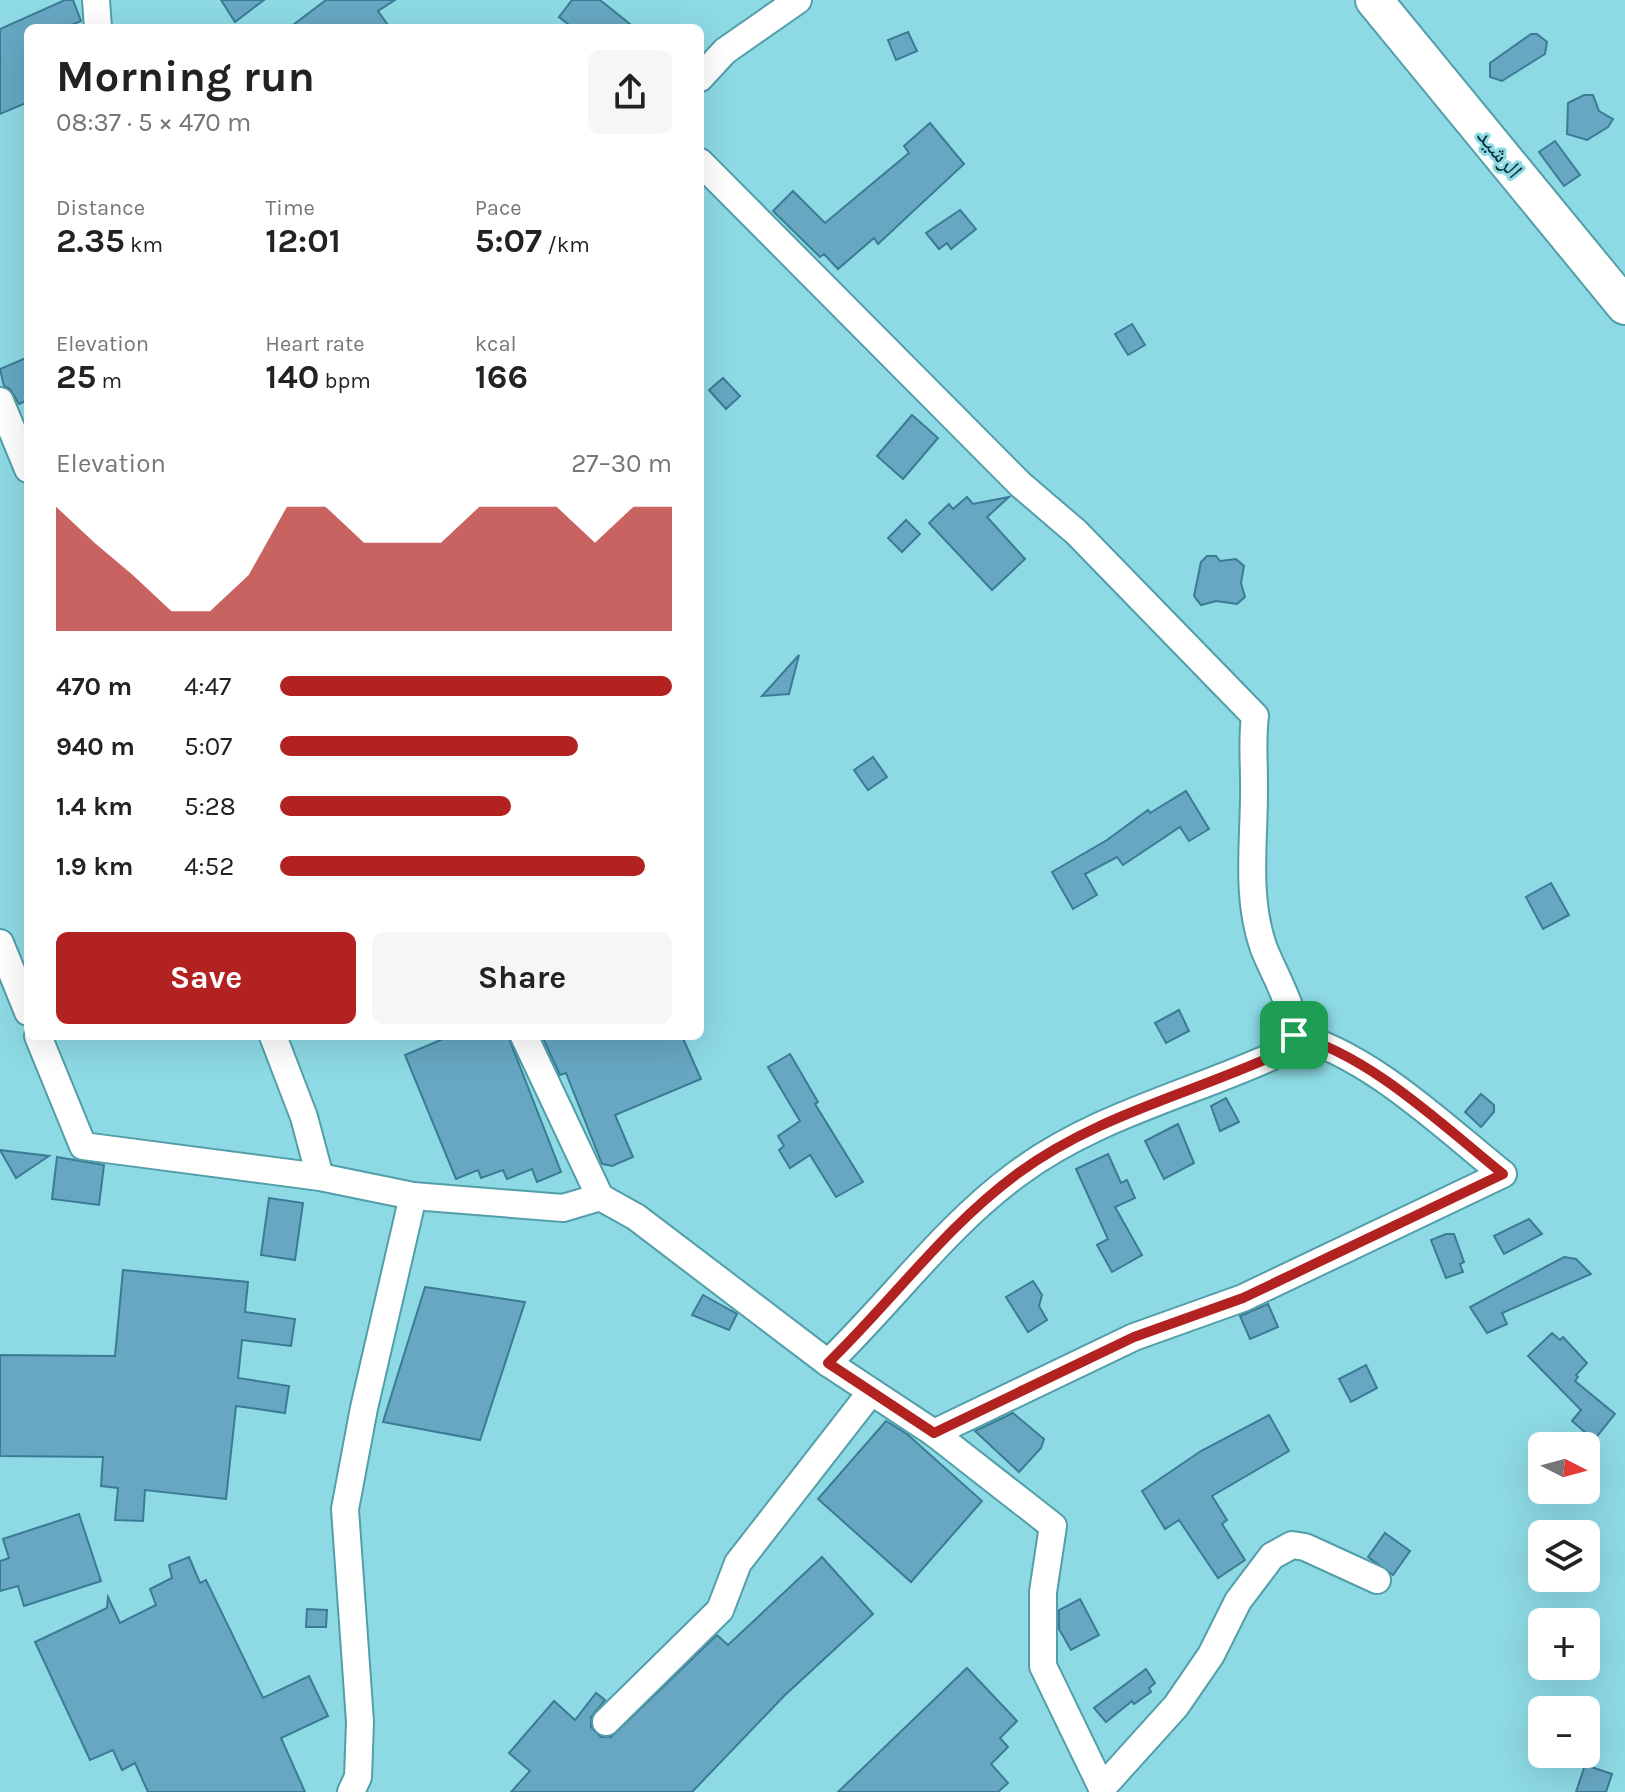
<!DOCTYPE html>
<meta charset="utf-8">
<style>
:root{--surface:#fff;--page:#f6f6f6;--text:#222;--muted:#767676;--accent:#b22221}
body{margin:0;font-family:Karla,"Noto Naskh Arabic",sans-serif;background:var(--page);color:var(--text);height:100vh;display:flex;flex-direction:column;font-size:30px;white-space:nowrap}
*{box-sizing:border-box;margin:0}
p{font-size:26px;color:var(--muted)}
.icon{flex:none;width:44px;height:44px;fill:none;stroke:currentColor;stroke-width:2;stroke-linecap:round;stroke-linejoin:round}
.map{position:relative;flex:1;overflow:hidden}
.side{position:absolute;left:24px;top:24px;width:680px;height:1016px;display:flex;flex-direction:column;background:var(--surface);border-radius:12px;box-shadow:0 8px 32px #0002}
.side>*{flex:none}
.needle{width:52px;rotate:96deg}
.tools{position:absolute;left:1528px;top:1432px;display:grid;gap:16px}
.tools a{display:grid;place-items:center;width:72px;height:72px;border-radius:12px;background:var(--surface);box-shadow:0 8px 32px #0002;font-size:40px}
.pin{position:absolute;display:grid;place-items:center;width:68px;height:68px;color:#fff;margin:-34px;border-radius:16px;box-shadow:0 4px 12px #0006}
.round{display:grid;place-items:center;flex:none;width:84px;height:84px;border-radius:12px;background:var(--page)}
.head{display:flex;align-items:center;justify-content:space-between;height:136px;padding:0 32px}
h1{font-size:44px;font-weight:700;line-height:60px}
.metrics{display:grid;grid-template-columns:repeat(3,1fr);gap:12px;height:136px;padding:8px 32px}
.metrics div{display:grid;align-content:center}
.metrics b{font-size:34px;font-weight:700}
.metrics small{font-size:22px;font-weight:400}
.metrics p{font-size:22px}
.chart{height:224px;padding:16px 32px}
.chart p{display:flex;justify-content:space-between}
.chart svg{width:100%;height:144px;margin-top:8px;fill:var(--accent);opacity:.7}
.button{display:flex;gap:16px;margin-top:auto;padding:16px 32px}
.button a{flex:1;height:92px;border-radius:12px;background:var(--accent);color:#fff;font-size:32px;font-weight:700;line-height:92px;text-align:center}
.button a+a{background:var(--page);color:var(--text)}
ul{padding:0 32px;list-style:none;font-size:26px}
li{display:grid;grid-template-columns:128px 96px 1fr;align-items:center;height:60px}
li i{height:20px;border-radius:10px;background:var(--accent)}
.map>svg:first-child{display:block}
.building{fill:#67a7c2;stroke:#3a7b95;stroke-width:2}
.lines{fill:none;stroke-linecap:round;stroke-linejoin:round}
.minor-casing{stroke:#529ea9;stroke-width:30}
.secondary-casing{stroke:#529ea9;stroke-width:40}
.minor{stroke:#fff;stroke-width:26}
.secondary{stroke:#fff;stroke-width:36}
.route-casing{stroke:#fff;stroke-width:16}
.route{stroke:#b22221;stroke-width:10}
.labels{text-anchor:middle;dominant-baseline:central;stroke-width:6;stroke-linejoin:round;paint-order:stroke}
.street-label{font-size:24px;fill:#0a2b30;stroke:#8ddae4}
</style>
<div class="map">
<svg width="1625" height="1792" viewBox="0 0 1625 1792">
<rect width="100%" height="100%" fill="#8ddae4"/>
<g class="building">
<path d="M 65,0 L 73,0 L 81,21 L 65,28 L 28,28 L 28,102 L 0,114 L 0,29 Z"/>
<path d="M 221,0 L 264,0 L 235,22 Z"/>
<path d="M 326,0 L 395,0 L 378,11 L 390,28 L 289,28 Z"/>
<path d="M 572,0 L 600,0 L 635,28 L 573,28 L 559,17 Z"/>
<path d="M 908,32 L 917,51 L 896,60 L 888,40 Z"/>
<path d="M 1531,34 L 1537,34 L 1547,42 L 1545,54 L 1502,81 L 1490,77 L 1490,63 Z"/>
<path d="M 1584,95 L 1593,95 L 1599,111 L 1613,119 L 1608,127 L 1587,140 L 1567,134 L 1568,103 Z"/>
<path d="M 930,123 L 964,164 L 878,244 L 874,238 L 838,269 L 824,254 L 820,257 L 773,211 L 793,191 L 825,223 L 909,153 L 904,146 Z"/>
<path d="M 1555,141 L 1580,175 L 1564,186 L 1539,152 Z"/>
<path d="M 960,210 L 976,229 L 951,249 L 947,243 L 939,249 L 926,233 Z"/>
<path d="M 1132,324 L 1145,345 L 1128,355 L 1115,334 Z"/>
<path d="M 28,357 L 28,400 L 19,404 L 10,389 L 4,386 L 0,369 Z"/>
<path d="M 723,378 L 740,396 L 726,409 L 709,390 Z"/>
<path d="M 912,415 L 938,438 L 903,479 L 877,456 Z"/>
<path d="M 967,497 L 973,504 L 1009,497 L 987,517 L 1025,559 L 992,590 L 929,523 L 949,504 L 953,509 Z"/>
<path d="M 906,520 L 920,534 L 902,552 L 888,538 Z"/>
<path d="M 1207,556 L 1216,556 L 1220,561 L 1236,559 L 1244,566 L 1241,583 L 1245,597 L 1237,604 L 1216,601 L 1201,605 L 1194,596 L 1201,562 Z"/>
<path d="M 799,655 L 789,694 L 762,696 Z"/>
<path d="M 873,757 L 887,777 L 868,790 L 854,770 Z"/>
<path d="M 1186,791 L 1209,829 L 1189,841 L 1180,827 L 1123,865 L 1117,857 L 1085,874 L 1097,895 L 1073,909 L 1052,872 L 1107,840 L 1148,810 L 1150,813 Z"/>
<path d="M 1551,883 L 1569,915 L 1543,929 L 1526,897 Z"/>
<path d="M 1179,1010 L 1189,1031 L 1166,1043 L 1155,1023 Z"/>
<path d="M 450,1036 L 508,1036 L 561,1172 L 537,1182 L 532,1169 L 507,1179 L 503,1170 L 481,1178 L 478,1170 L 456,1179 L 405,1055 Z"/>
<path d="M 542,1036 L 682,1036 L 701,1079 L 615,1115 L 633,1157 L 612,1166 L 602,1164 L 566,1073 L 560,1075 Z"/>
<path d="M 790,1054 L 818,1102 L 815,1104 L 863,1182 L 836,1197 L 810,1155 L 790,1168 L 779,1150 L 784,1146 L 778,1136 L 800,1121 L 768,1067 Z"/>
<path d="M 1481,1094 L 1494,1105 L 1494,1112 L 1481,1127 L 1465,1112 Z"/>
<path d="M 1226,1098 L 1239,1122 L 1220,1131 L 1211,1106 Z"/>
<path d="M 1178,1124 L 1194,1163 L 1164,1179 L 1145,1141 Z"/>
<path d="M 0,1150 L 49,1156 L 16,1178 Z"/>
<path d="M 1108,1154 L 1121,1183 L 1127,1180 L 1135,1198 L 1115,1207 L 1142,1255 L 1112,1272 L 1097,1245 L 1108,1239 L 1076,1169 Z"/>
<path d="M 57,1157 L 104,1165 L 99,1205 L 52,1199 Z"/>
<path d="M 269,1198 L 303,1203 L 295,1260 L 261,1255 Z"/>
<path d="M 1529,1219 L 1542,1234 L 1504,1254 L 1494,1236 Z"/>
<path d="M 1446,1234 L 1454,1234 L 1464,1262 L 1460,1264 L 1463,1272 L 1446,1278 L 1431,1240 Z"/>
<path d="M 1564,1257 L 1576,1259 L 1591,1274 L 1502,1313 L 1507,1324 L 1487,1333 L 1470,1307 Z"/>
<path d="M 123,1270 L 248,1282 L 245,1312 L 295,1319 L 291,1346 L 242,1340 L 238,1378 L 289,1386 L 285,1413 L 236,1406 L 226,1499 L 145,1490 L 143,1521 L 115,1520 L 118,1488 L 101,1486 L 103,1457 L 0,1456 L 0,1355 L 115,1356 Z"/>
<path d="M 1033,1281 L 1042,1295 L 1039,1306 L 1047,1320 L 1028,1332 L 1006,1297 Z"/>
<path d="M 425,1287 L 525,1302 L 480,1440 L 383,1422 Z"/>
<path d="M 703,1295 L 737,1314 L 729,1330 L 692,1315 Z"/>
<path d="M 1268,1304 L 1278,1327 L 1250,1339 L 1240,1316 Z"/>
<path d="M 1552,1333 L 1560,1340 L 1563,1337 L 1587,1363 L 1576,1375 L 1578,1377 L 1575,1381 L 1615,1414 L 1594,1440 L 1572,1421 L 1581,1410 L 1528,1356 Z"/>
<path d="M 1366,1365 L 1377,1388 L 1351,1402 L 1339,1379 Z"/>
<path d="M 1013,1413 L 1044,1439 L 1041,1448 L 1019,1472 L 975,1431 Z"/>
<path d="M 1269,1415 L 1289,1451 L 1212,1496 L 1227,1520 L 1222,1524 L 1245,1560 L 1218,1578 L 1179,1520 L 1165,1529 L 1142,1491 L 1201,1451 Z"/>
<path d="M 886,1421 L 907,1434 L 982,1501 L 911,1582 L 818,1499 Z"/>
<path d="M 79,1514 L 101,1581 L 24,1606 L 18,1586 L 0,1591 L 0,1561 L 9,1558 L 3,1539 Z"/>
<path d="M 1385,1533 L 1410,1551 L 1393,1575 L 1368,1557 Z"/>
<path d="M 189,1557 L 200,1583 L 206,1580 L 263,1698 L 309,1676 L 328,1716 L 281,1738 L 305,1792 L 148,1792 L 135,1763 L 122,1770 L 113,1750 L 90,1760 L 35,1642 L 107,1608 L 108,1597 L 120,1623 L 156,1605 L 150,1589 L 172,1578 L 169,1565 Z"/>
<path d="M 822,1557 L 873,1614 L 784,1696 L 692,1792 L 511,1792 L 530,1771 L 509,1753 L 554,1701 L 575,1720 L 596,1693 L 605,1700 L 591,1717 L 591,1727 L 601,1737 L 611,1737 L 717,1635 L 728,1645 Z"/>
<path d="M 1080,1599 L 1099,1635 L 1071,1650 L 1059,1629 L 1059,1610 Z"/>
<path d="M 307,1609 L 327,1610 L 326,1627 L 306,1627 Z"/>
<path d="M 967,1668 L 1017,1721 L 1000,1738 L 1008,1747 L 991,1764 L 1008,1783 L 998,1792 L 838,1792 Z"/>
<path d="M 1146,1669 L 1155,1683 L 1149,1688 L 1151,1692 L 1134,1704 L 1132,1701 L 1106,1722 L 1094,1708 Z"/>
<path d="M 1585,1765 L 1612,1774 L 1606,1792 L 1576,1792 Z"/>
</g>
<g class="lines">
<g class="minor-casing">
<g id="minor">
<path d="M 96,0 L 98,28"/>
<path d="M 700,78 L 725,51 L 798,0"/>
<path d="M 700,162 L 1021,485 L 1076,532 L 1255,716 C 1252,739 1254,759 1254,782 C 1255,837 1245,893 1263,946 C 1270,967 1301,1018 1293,1038 C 1291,1042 1285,1048 1282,1052 C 1194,1093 1096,1115 1017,1174 C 945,1227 892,1301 828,1363"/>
<path d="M 0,401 L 28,469"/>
<path d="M 0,943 L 28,1012"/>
<path d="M 38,1036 L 83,1146 L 320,1177 L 413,1196 L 563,1208 L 600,1197 L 636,1217 L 828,1363 L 934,1433 L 1053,1526 L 1043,1592 L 1043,1666 L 1102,1788"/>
<path d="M 273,1036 L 304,1117 L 320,1177"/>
<path d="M 524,1036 L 600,1197"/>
<path d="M 934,1433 L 1134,1337 L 1243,1298 L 1503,1174 C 1442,1125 1370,1055 1294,1035"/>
<path d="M 606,1722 L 720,1610 L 738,1563 L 871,1392"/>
<path d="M 351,1792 L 358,1777 L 360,1722 L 345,1509 L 364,1408 L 413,1196"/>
<path d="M 1102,1792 L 1102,1788 L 1176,1706 L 1211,1655 L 1238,1601 L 1272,1556 L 1292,1545 L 1305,1547 L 1377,1580"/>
</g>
</g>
<g class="secondary-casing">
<path id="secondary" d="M 1374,0 L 1625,306"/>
</g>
<use href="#minor" class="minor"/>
<use href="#secondary" class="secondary"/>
</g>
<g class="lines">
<g class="route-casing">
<path id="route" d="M 1294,1035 C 1370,1055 1442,1125 1503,1174 L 1243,1298 L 1134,1337 L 934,1433 L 828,1363 C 892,1301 945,1227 1017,1174 C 1096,1115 1194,1093 1282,1052 Z"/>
</g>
<use href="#route" class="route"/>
</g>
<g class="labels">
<g class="street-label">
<text transform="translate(1500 153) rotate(51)">الرشيد</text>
</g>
</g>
</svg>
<div class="tools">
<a><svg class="needle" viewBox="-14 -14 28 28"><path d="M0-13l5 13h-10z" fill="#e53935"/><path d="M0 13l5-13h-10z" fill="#767676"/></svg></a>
<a><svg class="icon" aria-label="layers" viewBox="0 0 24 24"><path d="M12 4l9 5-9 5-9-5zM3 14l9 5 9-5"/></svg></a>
<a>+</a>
<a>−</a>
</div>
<div class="pin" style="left:1294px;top:1035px;background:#1e9e55"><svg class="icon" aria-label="arrive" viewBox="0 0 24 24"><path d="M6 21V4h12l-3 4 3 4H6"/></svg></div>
<section class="side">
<div class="head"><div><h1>Morning run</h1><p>08:37 · 5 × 470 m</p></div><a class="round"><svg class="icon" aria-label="share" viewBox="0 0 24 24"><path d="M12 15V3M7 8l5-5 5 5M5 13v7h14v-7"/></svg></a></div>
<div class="metrics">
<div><p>Distance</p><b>2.35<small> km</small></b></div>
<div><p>Time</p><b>12:01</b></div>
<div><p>Pace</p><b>5:07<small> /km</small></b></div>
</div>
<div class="metrics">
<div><p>Elevation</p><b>25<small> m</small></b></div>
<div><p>Heart rate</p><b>140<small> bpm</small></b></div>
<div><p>kcal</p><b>166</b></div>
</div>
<div class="chart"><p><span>Elevation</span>27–30 m</p>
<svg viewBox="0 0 160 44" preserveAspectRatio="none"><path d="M0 44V6L10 17L20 27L30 38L40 38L50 27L60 6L70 6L80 17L90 17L100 17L110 6L120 6L130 6L140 17L150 6L160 6V44z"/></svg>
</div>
<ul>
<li><b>470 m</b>4:47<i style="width:100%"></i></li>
<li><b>940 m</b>5:07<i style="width:76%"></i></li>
<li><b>1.4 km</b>5:28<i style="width:59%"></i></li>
<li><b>1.9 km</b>4:52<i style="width:93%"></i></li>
</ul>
<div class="button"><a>Save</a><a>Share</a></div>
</section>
</div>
